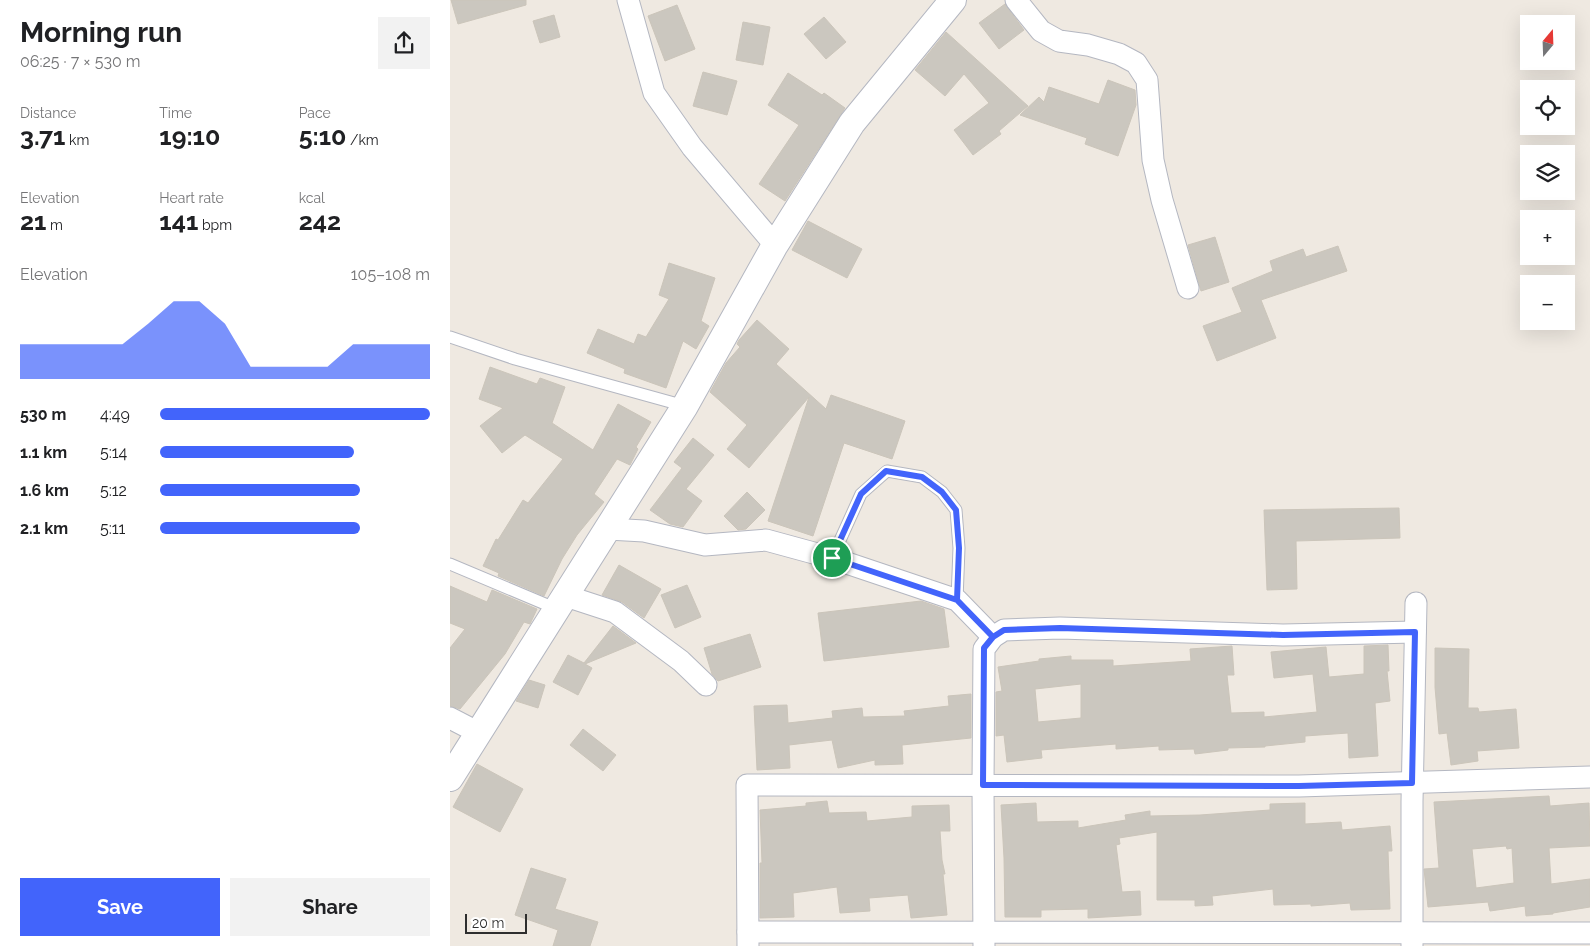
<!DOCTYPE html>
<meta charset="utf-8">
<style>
:root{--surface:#fff;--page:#f2f2f2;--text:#202124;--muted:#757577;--accent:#4264fb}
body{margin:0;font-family:Raleway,sans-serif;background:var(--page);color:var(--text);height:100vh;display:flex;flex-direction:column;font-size:19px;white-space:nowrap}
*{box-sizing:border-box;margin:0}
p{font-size:16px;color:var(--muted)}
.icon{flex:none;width:28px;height:28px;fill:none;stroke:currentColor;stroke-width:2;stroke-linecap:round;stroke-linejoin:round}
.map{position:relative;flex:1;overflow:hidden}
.details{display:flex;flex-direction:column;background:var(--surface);width:450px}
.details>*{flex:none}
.needle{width:32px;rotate:19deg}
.tools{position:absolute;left:1070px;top:15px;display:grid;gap:10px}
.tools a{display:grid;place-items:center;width:55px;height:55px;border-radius:0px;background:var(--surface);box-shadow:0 5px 20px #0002;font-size:25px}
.scale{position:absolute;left:15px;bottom:12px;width:62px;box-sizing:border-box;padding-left:5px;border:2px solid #2e2e2e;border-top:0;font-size:14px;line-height:18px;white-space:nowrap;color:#2e2e2e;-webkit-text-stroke:4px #fff;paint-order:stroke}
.pin{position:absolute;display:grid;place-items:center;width:42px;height:42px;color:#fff;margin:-21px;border:2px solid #fff;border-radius:50%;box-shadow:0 1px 5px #0007}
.round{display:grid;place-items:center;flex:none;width:52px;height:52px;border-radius:0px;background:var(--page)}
.overview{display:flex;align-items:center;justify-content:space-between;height:85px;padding:0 20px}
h1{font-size:28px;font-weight:700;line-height:38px}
.stats{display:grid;grid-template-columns:repeat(3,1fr);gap:8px;height:85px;padding:5px 20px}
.stats div{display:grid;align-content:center}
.stats b{font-size:25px;font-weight:700}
.stats small{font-size:14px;font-weight:400}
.stats p{font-size:14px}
.chart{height:140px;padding:10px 20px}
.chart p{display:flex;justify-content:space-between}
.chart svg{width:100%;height:90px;margin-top:5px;fill:var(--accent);opacity:.7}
.action{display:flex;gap:10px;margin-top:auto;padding:10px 20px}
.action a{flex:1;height:58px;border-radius:0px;background:var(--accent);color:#fff;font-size:20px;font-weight:700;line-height:58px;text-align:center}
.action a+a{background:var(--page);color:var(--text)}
ul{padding:0 20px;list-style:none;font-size:16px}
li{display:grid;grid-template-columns:80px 60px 1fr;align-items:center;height:38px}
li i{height:12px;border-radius:6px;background:var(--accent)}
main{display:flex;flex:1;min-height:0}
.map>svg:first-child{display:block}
.building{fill:#cbc7bf;stroke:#cbc5ba;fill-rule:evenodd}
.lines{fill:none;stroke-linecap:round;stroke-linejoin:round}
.service-casing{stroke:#b4b7c1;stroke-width:13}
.minor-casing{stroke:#b4b7c1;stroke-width:23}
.tertiary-casing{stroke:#b4b7c1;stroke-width:28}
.service{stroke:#fff;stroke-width:11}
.minor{stroke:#fff;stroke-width:21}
.tertiary{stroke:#fff;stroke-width:26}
.route-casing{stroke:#fff;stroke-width:10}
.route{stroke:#4264fb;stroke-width:6}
</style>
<main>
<section class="details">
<div class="overview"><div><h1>Morning run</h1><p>06:25 · 7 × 530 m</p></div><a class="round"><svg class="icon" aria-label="share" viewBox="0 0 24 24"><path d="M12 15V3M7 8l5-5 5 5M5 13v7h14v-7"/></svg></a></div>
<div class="stats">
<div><p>Distance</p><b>3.71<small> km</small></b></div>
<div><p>Time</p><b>19:10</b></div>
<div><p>Pace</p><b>5:10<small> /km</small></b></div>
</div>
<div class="stats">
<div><p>Elevation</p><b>21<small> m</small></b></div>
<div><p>Heart rate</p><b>141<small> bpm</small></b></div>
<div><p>kcal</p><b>242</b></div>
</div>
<div class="chart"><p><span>Elevation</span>105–108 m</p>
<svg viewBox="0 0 160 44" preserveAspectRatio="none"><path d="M0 44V27L10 27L20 27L30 27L40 27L50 17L60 6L70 6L80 17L90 38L100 38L110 38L120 38L130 27L140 27L150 27L160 27V44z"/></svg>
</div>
<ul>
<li><b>530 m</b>4:49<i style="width:100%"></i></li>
<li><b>1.1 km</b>5:14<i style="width:72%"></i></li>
<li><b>1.6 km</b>5:12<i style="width:74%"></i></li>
<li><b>2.1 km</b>5:11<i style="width:74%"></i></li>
</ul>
<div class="action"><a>Save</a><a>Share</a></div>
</section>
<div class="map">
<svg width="1140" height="946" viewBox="0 0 1140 946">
<rect width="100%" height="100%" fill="#efe9e1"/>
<g class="building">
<path d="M 1,0 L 76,0 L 76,5 L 8,24 Z"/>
<path d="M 555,4 L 574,30 L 549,49 L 529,23 Z"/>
<path d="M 227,5 L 245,49 L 215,61 L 198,16 Z"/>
<path d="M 104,15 L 110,37 L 90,43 L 83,21 Z"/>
<path d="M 374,17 L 396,42 L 376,59 L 354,34 Z"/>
<path d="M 293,22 L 320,27 L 313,65 L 286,60 Z"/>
<path d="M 496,32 L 578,106 L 549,131 L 551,134 L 523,155 L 504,130 L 539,103 L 514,74 L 495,96 L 465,70 Z"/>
<path d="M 253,72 L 287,81 L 277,115 L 243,106 Z"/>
<path d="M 338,73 L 372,95 L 374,93 L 395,108 L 335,201 L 309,184 L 349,125 L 318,105 Z"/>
<path d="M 658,80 L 685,90 L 686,105 L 668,156 L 635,144 L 637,138 L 570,115 L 589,97 L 594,102 L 599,87 L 649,104 Z"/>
<path d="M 358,221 L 412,249 L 397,278 L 342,250 Z"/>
<path d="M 765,237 L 779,282 L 751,291 L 738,245 Z"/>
<path d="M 888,246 L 897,271 L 811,300 L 826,338 L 767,361 L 753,326 L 792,312 L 782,288 L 823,271 L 820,261 L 853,249 L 856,257 Z"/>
<path d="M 219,263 L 265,278 L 251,321 L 259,326 L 246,349 L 233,341 L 216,388 L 174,373 L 175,369 L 137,353 L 148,329 L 184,344 L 188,334 L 196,337 L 219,299 L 209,295 Z"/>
<path d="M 307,320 L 339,349 L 326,364 L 376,409 L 381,395 L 455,421 L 442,459 L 394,443 L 363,536 L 318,521 L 359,397 L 299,468 L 277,449 L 297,425 L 260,392 L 276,363 L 290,347 L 287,344 L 289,340 Z"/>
<path d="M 40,367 L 87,384 L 90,378 L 115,387 L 102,423 L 143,450 L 168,404 L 201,422 L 186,447 L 188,449 L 180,465 L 167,459 L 144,494 L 154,502 L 127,535 L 112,559 L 94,596 L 48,576 L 49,573 L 33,566 L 46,539 L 48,540 L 73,500 L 78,503 L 113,459 L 75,435 L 52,453 L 30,426 L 53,408 L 29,399 Z"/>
<path d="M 243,438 L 264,455 L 236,489 L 252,501 L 233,527 L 220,524 L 200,510 L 232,468 L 224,462 Z"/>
<path d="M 297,492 L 315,510 L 296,529 L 288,530 L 274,516 Z"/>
<path d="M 949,508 L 950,538 L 846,541 L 847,589 L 817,590 L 814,510 Z"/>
<path d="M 169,565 L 211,589 L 194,618 L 172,602 L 152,595 Z"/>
<path d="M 237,585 L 251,617 L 225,628 L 211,595 Z"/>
<path d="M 0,586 L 37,602 L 42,590 L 87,609 L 80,624 L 74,622 L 55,654 L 10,709 L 0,706 L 0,648 L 15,629 L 0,623 Z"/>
<path d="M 471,601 L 494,609 L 499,647 L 374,661 L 368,613 Z"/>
<path d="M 163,626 L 186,643 L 135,664 L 142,668 L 128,695 L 103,682 L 118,655 L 134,663 Z"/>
<path d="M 300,634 L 311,667 L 268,681 L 262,674 L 254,648 Z"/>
<path d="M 938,645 L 939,671 L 937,671 L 940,701 L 925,703 L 928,756 L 899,758 L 898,733 L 855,736 L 855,742 L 815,746 L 815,747 L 778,748 L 778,750 L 745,754 L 744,749 L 709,750 L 709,746 L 666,749 L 666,744 L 591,750 L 592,758 L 557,762 L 554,735 L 546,736 L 546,692 L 552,691 L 548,667 L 589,661 L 589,659 L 621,656 L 621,660 L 663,660 L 663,666 L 741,661 L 740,649 L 782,646 L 784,675 L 777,675 L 781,713 L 814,712 L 814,717 L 867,712 L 863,674 L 824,678 L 821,652 L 876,647 L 879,677 L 914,674 L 914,646 ZM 631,684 L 631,718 L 588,722 L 585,689 Z"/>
<path d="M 985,648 L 1019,649 L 1018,708 L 1028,708 L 1029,712 L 1066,709 L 1069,748 L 1027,751 L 1028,761 L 1001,765 L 997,733 L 989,734 L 985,687 Z"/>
<path d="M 79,680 L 95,685 L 88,708 L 66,701 Z"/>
<path d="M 521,694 L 521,738 L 452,745 L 453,764 L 425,765 L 425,760 L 388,768 L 382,740 L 339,745 L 340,768 L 307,770 L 304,706 L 337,705 L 338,723 L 383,718 L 382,711 L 412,708 L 413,717 L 455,716 L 454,711 L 499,706 L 498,696 Z"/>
<path d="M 133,729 L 166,755 L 153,771 L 120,745 Z"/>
<path d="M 27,764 L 73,789 L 50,832 L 3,807 Z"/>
<path d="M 1099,796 L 1100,806 L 1139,803 L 1140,846 L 1099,848 L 1101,884 L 1140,879 L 1140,907 L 1103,913 L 1103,914 L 1076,916 L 1075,906 L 1040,911 L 1038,902 L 978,907 L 974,869 L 989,868 L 984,802 ZM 1056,846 L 1057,849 L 1062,848 L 1064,883 L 1026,888 L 1022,849 Z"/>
<path d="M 377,801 L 379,813 L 416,812 L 417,821 L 462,817 L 462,806 L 499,805 L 500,831 L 490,831 L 492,860 L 495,874 L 493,874 L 497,915 L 461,918 L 458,895 L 419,898 L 420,911 L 390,913 L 387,887 L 343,893 L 344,917 L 310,918 L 310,863 L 312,863 L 310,810 L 356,806 L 356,803 Z"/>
<path d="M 586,803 L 587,822 L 628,821 L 628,828 L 676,820 L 675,815 L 700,811 L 700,816 L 750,815 L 820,810 L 820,804 L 855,803 L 855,824 L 891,822 L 892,830 L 940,826 L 942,851 L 938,851 L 940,909 L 901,910 L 900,903 L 861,906 L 861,904 L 824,905 L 823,889 L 762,896 L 763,905 L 745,906 L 745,900 L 707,900 L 707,832 L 669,838 L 670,844 L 666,845 L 672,892 L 690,891 L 691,915 L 638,918 L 638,909 L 591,910 L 591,917 L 555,917 L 554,858 L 551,805 Z"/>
<path d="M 81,868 L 116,879 L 105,909 L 148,922 L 140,946 L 103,946 L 108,930 L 65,915 Z"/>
</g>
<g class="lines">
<g class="service-casing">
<g id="service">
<path d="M 0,337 L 65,359 L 235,406"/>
<path d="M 382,558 L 411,494 L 437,471 L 472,477 L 492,492 L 506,510 L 509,548 L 507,600"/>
<path d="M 0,564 L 107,609"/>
</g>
</g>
<g class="minor-casing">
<g id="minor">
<path d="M 178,0 L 204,93 L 242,147 L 325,245"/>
<path d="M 566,0 L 591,31 L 609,41 L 638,45 L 669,54 L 686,63 L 697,80 L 703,160 L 712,200 L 738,288"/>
<path d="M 158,529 L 194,531 L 255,545 L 316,540 L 382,558 L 507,600 L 543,637"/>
<path d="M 116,596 L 165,612 L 231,661 L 256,685"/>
<path d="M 0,718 L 29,733"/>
<path d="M 298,932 L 1140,933"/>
<path d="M 298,946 L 297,785 L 849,786 L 1140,777"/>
<path d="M 534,946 L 533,785 L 534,649 L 543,637 L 554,630 L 610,628 L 833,635 L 965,632"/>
<path d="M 962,946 L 962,802 L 966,603"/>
</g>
</g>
<g class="tertiary-casing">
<path id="tertiary" d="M 0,778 L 235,406 L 325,245 L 402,123 L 503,0"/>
</g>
<use href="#service" class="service"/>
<use href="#minor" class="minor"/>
<use href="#tertiary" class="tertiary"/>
</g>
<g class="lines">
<g class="route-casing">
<path id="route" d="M 382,558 L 507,600 L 543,637 L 554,630 L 610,628 L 833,635 L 965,632 L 962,783 L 849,786 L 533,785 L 534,648 L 543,637 L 507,600 L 509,548 L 506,510 L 492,492 L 472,477 L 436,471 L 411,494 L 382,558"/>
</g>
<use href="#route" class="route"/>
</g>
</svg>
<div class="tools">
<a><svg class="needle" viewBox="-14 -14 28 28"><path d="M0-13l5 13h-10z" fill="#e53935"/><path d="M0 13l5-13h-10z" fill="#757577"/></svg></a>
<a><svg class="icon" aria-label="locate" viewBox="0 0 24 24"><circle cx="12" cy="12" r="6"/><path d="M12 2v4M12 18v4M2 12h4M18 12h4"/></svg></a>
<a><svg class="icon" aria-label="layers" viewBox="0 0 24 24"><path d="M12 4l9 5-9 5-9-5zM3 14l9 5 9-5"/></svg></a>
<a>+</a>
<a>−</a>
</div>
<div class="scale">20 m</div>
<div class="pin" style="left:382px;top:558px;background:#1e9e55"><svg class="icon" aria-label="arrive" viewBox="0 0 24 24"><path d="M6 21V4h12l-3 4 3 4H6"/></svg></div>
</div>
</main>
